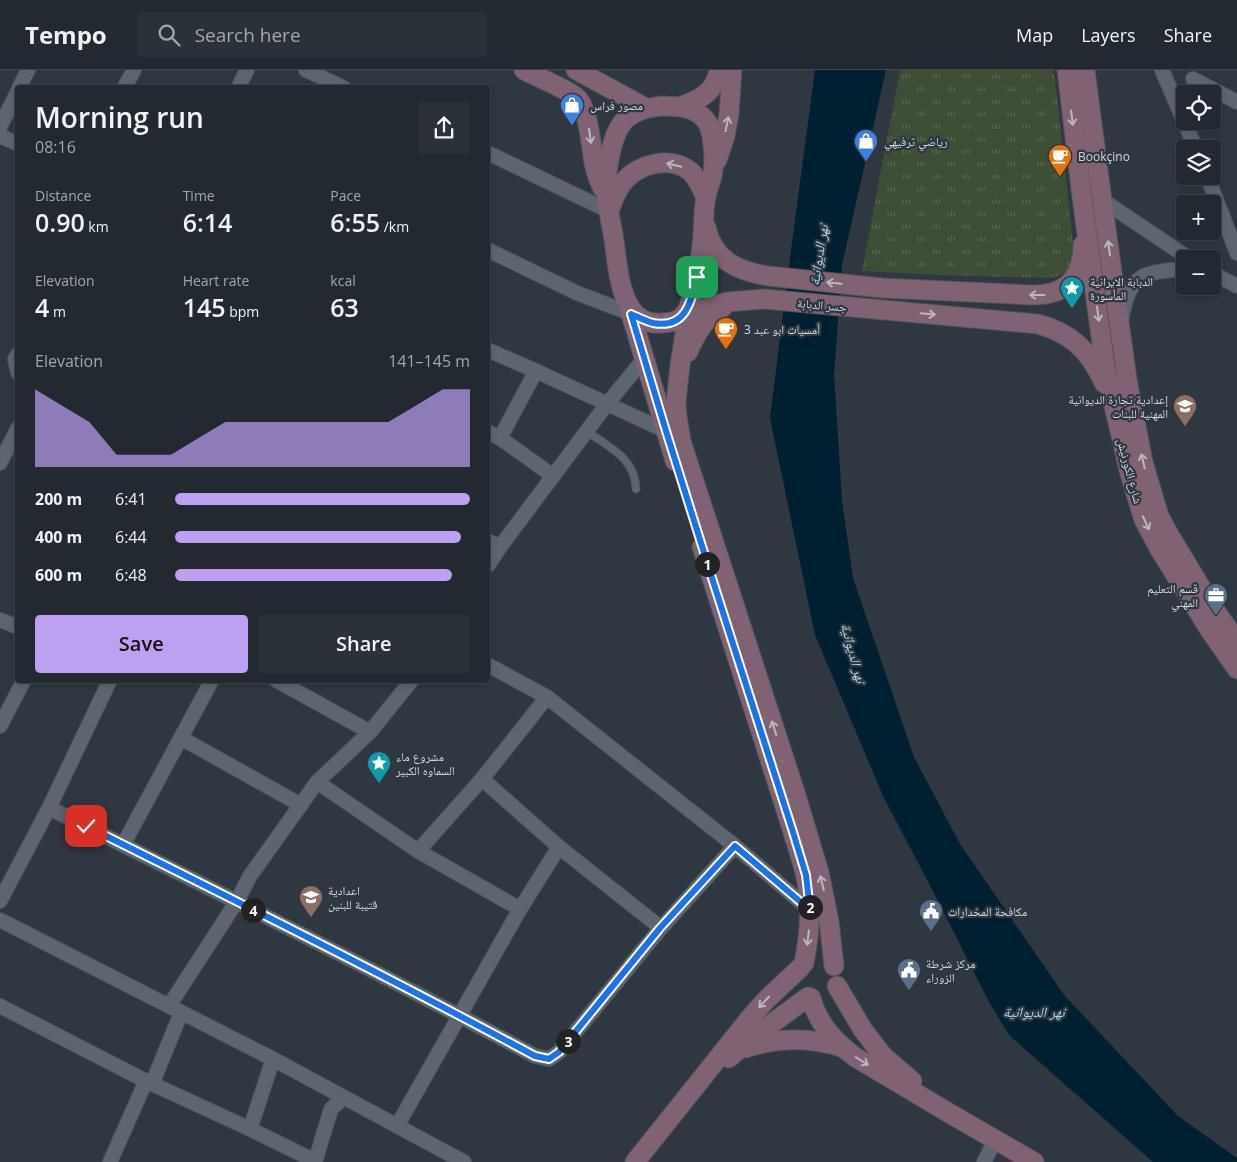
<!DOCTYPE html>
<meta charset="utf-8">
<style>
:root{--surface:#232931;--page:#2b3139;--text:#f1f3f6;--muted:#a3a6ab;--line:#40454d;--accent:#bca0f2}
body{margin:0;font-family:"Open Sans","Noto Naskh Arabic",sans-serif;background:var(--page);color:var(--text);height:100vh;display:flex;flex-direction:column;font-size:19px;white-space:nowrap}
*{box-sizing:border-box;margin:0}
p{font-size:16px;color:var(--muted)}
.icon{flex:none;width:28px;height:28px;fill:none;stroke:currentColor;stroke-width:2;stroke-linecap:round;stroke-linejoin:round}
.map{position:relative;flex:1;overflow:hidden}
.side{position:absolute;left:15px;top:15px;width:475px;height:598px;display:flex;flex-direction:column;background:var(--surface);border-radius:5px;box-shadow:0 2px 8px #0003,0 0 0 1px var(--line)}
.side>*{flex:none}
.tools{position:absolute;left:1176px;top:15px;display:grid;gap:10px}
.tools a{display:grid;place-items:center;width:45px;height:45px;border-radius:5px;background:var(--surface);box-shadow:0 2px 8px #0003,0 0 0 1px var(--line);font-size:25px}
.pin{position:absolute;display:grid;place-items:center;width:42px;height:42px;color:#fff;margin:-21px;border-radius:10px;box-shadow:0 2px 8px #0006}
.km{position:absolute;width:25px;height:25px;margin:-12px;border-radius:50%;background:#222;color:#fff;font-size:14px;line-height:25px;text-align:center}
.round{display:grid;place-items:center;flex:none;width:52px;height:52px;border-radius:5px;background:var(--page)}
.overview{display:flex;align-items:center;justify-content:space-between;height:85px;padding:0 20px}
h1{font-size:28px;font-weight:600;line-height:38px}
.stats{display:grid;grid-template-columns:repeat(3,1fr);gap:8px;height:85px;padding:5px 20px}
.stats div{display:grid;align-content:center}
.stats b{font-size:25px;font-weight:600}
.stats small{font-size:14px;font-weight:400}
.stats p{font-size:14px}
.chart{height:140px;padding:10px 20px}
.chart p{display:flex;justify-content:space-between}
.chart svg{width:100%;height:90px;margin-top:5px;fill:var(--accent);opacity:.7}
.cta{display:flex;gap:10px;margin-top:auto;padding:10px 20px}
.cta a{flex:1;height:58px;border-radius:5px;background:var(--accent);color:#111;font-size:20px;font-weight:600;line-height:58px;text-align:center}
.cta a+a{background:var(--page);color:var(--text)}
ul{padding:0 20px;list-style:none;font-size:16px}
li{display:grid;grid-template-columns:80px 60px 1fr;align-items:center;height:38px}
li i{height:12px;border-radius:6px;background:var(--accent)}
header{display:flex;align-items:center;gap:30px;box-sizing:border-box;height:70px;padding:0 25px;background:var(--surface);border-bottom:1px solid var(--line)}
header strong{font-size:24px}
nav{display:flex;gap:28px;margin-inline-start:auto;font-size:18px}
.search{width:350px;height:45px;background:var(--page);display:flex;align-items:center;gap:12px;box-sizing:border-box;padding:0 18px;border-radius:5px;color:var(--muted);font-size:19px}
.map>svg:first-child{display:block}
.grass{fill:url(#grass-tufts)}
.water{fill:#002031}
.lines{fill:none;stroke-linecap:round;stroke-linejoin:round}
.lane-casing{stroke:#4c535b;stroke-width:9}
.street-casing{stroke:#4c535b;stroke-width:16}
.secondary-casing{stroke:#4c535b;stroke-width:21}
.lane{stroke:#5d6670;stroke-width:7}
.street{stroke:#5d6670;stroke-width:14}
.secondary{stroke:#816272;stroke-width:19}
.oneway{stroke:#bcb6bf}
.route-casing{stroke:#fff;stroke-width:10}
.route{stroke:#1a73e8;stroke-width:6}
.labels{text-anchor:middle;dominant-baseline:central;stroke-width:4.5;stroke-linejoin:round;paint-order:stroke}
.poi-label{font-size:12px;fill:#d5dae0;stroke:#2f3741;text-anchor:start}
.street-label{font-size:12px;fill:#d5dae0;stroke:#2f3741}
.water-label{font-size:14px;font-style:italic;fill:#abdbf8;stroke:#2f3741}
</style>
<header>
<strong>Tempo</strong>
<div class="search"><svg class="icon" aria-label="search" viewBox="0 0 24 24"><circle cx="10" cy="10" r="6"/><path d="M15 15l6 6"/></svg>Search here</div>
<nav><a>Map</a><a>Layers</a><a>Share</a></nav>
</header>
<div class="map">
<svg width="1237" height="1092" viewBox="0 0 1237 1092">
<defs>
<pattern id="grass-tufts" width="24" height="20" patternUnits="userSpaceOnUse" patternTransform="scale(1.25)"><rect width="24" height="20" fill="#3d4d36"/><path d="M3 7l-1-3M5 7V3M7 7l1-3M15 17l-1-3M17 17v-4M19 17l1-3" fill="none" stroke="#586653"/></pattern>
</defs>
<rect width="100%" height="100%" fill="#2f3741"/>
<path class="grass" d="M 900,0 L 1054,0 L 1075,189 C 1068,202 1065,205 1050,208 L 937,205 L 862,201 Z"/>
<path class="water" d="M 815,0 L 886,0 L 842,195 L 834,304 L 842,431 L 853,508 L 914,687 L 960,774 L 1064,925 L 1178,1046 L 1237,1088 L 1237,1092 L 1153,1092 L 1009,965 L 989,932 L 934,823 L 884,728 L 815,565 L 770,348 L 791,180 Z"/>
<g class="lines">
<g class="lane-casing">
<path id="lane" d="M 588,362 C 610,378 635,388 636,419"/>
</g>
<g class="street-casing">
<g id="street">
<path d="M 306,0 L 344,18"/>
<path d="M 1162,0 L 1196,79"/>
<path d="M 1193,9 L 1237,32"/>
<path d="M 19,18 L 28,0"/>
<path d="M 124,18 L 134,0"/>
<path d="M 238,18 L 247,0"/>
<path d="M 0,57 L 18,21"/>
<path d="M 0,66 L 18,74"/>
<path d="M 488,83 L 609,141"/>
<path d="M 1207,106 L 1237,183"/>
<path d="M 1102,130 L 1190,189"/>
<path d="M 488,180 L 577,223 L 637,246"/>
<path d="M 1212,203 L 1237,216"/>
<path d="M 1122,247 C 1130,203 1144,202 1185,199"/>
<path d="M 488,280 L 536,301 L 666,361"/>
<path d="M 18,284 L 15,289 L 18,303"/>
<path d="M 488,362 L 500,368 L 553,406"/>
<path d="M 500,368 L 536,301"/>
<path d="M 0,393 L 18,358"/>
<path d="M 488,471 L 500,477"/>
<path d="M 488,495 L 500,477 L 607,334 L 644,289"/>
<path d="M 0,550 L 18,557"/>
<path d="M 488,595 L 547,627 L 735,776 L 810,840"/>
<path d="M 276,610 L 370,662"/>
<path d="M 0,656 L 24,610"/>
<path d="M 181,668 L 301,735"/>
<path d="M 482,709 L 559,777 L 661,858"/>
<path d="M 317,712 L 418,781 L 520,839"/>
<path d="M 49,738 C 212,819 375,900 535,986 L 549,989 L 559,982 L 661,858 L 735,776"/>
<path d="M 123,775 L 212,610"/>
<path d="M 418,781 L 482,709 L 547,627"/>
<path d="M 0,831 L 49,738 L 110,610"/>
<path d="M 0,850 L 273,989 L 464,1092"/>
<path d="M 0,936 L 146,1011 L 250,1059 L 315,1091"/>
<path d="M 169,936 L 237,831 L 250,806 L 317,712 L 370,662 L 412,610"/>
<path d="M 152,1014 L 181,943"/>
<path d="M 397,1056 L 520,839 L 559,777"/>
<path d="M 250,1059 L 273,989"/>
<path d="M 110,1092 L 146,1011"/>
<path d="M 315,1092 L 331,1039 L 343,1028"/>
<path d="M 984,1092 L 995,1070"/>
</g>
</g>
<g class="secondary-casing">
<g id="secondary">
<path d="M 524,0 C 536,6 547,11 559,17 C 565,20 571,23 576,27 C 589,37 591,77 594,93 C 596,103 599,111 603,119"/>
<path d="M 576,0 L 646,38"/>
<path d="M 1067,0 L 1082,128 L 1105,296 L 1113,332 L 1130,404 L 1144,450 L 1160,480 L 1211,562 L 1237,599"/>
<path d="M 1085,0 L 1102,130 L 1127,309 L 1143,392 L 1159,446 L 1168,463 L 1212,536 L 1237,572"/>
<path d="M 660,36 C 677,36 696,36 707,52 C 713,61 715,89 713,101 C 712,109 708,118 706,126 C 703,142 704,159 702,175 C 701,187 698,200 696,212 C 693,224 691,238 682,247 C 676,252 668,253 661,253 C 649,254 638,249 631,239 C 619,221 617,192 614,170 C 611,151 606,133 606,114 C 606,102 609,91 611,80 C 614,68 618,55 628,47 C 637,40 648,38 660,36 Z"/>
<path d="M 682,36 C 701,29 715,22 719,0"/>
<path d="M 717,90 L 725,66 L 729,44 L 732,0"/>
<path d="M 609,141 C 613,130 617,118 625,110 C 641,93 671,86 690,101 C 697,107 702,119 706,128"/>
<path d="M 706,157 C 713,190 737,201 768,206 L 882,218 L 1032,225 C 1066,225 1082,209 1083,175"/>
<path d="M 690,232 L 680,295 L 676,332 L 677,346 L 681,371 L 795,722 L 819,802 L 829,851 L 834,896"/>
<path d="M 628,234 L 675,391"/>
<path d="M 679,250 L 711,236 L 727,232 L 764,229 L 1038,254 C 1071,263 1090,281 1104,313"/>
<path d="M 688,282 C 695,265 705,247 722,238"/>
<path d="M 702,477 L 793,762 C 797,777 803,792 806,807 C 812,836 810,864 804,893"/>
<path d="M 837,916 L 863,960 L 883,986 L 912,1011"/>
<path d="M 811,928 C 818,954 834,971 855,987 L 949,1043 L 1034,1092"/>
<path d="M 746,978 C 779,967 811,967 844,978"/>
<path d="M 729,988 L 746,973 L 774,952 L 808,927"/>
<path d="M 635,1092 L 750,948 L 766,930 L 800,898"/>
</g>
</g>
<use href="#lane" class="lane"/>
<use href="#street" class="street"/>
<use href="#secondary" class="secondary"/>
</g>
<defs><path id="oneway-shaft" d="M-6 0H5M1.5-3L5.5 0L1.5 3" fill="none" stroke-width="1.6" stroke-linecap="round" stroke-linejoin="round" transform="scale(1.25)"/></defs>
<g class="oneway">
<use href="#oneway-shaft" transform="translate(1072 48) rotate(83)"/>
<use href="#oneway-shaft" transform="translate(727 54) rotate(-78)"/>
<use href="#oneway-shaft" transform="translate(590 66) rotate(82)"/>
<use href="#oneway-shaft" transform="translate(674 95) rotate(-166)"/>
<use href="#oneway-shaft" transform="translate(1109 178) rotate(-98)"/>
<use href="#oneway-shaft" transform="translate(834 213) rotate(-174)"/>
<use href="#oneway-shaft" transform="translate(1037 225) rotate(-180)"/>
<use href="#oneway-shaft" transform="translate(928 244) rotate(5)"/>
<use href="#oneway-shaft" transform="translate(1098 244) rotate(82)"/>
<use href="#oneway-shaft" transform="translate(1143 391) rotate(-103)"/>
<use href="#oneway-shaft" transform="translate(1146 453) rotate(65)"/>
<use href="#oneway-shaft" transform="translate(774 658) rotate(-108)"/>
<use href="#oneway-shaft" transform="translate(822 813) rotate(-104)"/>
<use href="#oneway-shaft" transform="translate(808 868) rotate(97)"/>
<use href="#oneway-shaft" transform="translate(764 932) rotate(133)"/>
<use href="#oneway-shaft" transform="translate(862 991) rotate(32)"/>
</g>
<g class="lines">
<g class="route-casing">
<path id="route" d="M 86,756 C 237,831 387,906 535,986 L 549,989 L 559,982 L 660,858 L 735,776 L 810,840 L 806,805 L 793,762 L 712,508 L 666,361 L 631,244 C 638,247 645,251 653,253 C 686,259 691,232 697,207"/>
</g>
<use href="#route" class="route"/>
</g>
<defs>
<g id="shop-pin" transform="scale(1.25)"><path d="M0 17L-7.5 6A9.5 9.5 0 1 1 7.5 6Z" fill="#3f7fe0" stroke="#2f3741"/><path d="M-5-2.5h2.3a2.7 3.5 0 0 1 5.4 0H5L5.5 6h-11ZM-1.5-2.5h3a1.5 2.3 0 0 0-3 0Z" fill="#fff"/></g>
<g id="cafe-pin" transform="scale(1.25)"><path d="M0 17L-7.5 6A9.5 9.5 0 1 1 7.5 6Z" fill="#e8710a" stroke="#2f3741"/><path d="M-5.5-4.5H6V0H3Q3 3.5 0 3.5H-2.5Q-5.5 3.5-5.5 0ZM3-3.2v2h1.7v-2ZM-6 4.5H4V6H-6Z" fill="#fff"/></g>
<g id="sight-pin" transform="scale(1.25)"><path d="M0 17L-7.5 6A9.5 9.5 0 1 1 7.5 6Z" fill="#0f9aa8" stroke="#2f3741"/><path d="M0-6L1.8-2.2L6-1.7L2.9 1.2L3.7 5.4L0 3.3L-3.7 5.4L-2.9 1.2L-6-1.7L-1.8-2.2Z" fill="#fff"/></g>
<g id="school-pin" transform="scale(1.25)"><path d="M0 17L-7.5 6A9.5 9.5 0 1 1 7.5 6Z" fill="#8d6e63" stroke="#2f3741"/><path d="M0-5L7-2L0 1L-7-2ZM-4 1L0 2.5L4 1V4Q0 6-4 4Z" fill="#fff"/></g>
<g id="office-pin" transform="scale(1.25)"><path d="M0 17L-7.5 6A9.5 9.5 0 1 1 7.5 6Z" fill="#5c6f8a" stroke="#2f3741"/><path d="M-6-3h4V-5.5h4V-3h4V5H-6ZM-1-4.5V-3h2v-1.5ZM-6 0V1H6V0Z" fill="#fff"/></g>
<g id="civic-pin" transform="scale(1.25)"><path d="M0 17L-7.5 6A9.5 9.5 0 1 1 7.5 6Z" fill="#5c6f8a" stroke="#2f3741"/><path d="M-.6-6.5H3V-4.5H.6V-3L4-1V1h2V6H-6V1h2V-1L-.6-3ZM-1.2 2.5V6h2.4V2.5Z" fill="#fff"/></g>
</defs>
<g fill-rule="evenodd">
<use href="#shop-pin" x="572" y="35"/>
<use href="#shop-pin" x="866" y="71"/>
<use href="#cafe-pin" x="1060" y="86"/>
<use href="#sight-pin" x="1072" y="218"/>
<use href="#cafe-pin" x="726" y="259"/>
<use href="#school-pin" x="1185" y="336"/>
<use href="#office-pin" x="1216" y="525"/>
<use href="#sight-pin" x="379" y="693"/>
<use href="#school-pin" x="311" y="827"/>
<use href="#civic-pin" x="931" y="841"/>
<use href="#civic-pin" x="909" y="900"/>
</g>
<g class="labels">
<g class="poi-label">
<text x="590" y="35">مصور فراس</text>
<text x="884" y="71">رياضي ترفيهي</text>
<text x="1078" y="86">Bookçino</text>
<text x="1090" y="211">الدبابة الايرانية<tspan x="1090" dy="14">المأسورة</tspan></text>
<text x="744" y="259">أمسيات ابو عبد 3</text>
<text x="1168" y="329" text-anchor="end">إعدادية تجارة الديوانية<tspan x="1168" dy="14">المهنية للبنات</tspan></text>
<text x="1198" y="518" text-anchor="end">قسم التعليم<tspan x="1198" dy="14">المهني</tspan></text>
<text x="396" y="686">مشروع ماء<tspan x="396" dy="14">السماوه الكبير</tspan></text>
<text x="328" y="820">اعدادية<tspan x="328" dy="14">قتيبة للبنين</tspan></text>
<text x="948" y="841">مكافحة المخدارات</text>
<text x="926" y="893">مركز شرطة<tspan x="926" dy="14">الزوراء</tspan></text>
</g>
<g class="street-label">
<text transform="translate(822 235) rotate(5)">جسر الدبابة</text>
<text transform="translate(1130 401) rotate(75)">شارع الكورنيش</text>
</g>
<g class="water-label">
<text transform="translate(818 185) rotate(-81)">نهر الديوانية</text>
<text transform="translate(854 583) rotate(75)">نهر الديوانية</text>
<text x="1034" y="941">نهر الديوانية</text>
</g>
</g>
</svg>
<div class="tools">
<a><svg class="icon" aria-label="locate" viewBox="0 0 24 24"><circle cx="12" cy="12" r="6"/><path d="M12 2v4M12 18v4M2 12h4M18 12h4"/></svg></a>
<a><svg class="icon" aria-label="layers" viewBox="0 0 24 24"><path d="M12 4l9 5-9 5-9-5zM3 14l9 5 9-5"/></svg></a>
<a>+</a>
<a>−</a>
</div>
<div class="pin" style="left:697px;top:207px;background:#1e9e55"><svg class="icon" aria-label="arrive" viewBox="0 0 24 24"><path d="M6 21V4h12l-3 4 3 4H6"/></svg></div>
<div class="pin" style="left:86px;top:756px;background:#d93025"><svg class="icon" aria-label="check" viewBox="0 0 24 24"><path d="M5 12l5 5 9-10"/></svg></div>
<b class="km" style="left:707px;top:494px">1</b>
<b class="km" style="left:810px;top:837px">2</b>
<b class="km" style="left:568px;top:971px">3</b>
<b class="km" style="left:253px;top:840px">4</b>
<section class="side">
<div class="overview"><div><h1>Morning run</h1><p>08:16</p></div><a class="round"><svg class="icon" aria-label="share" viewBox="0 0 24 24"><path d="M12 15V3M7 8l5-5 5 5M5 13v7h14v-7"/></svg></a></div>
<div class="stats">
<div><p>Distance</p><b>0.90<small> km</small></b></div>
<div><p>Time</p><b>6:14</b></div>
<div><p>Pace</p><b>6:55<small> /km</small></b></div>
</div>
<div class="stats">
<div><p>Elevation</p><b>4<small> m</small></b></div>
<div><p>Heart rate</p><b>145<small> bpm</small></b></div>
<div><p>kcal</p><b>63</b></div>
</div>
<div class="chart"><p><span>Elevation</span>141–145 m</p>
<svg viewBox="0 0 160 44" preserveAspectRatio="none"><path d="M0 44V6L10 14L20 22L30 38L40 38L50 38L60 30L70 22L80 22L90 22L100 22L110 22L120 22L130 22L140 14L150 6L160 6V44z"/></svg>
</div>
<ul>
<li><b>200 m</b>6:41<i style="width:100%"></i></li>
<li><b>400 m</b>6:44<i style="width:97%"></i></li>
<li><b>600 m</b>6:48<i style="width:94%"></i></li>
</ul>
<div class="cta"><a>Save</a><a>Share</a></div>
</section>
</div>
